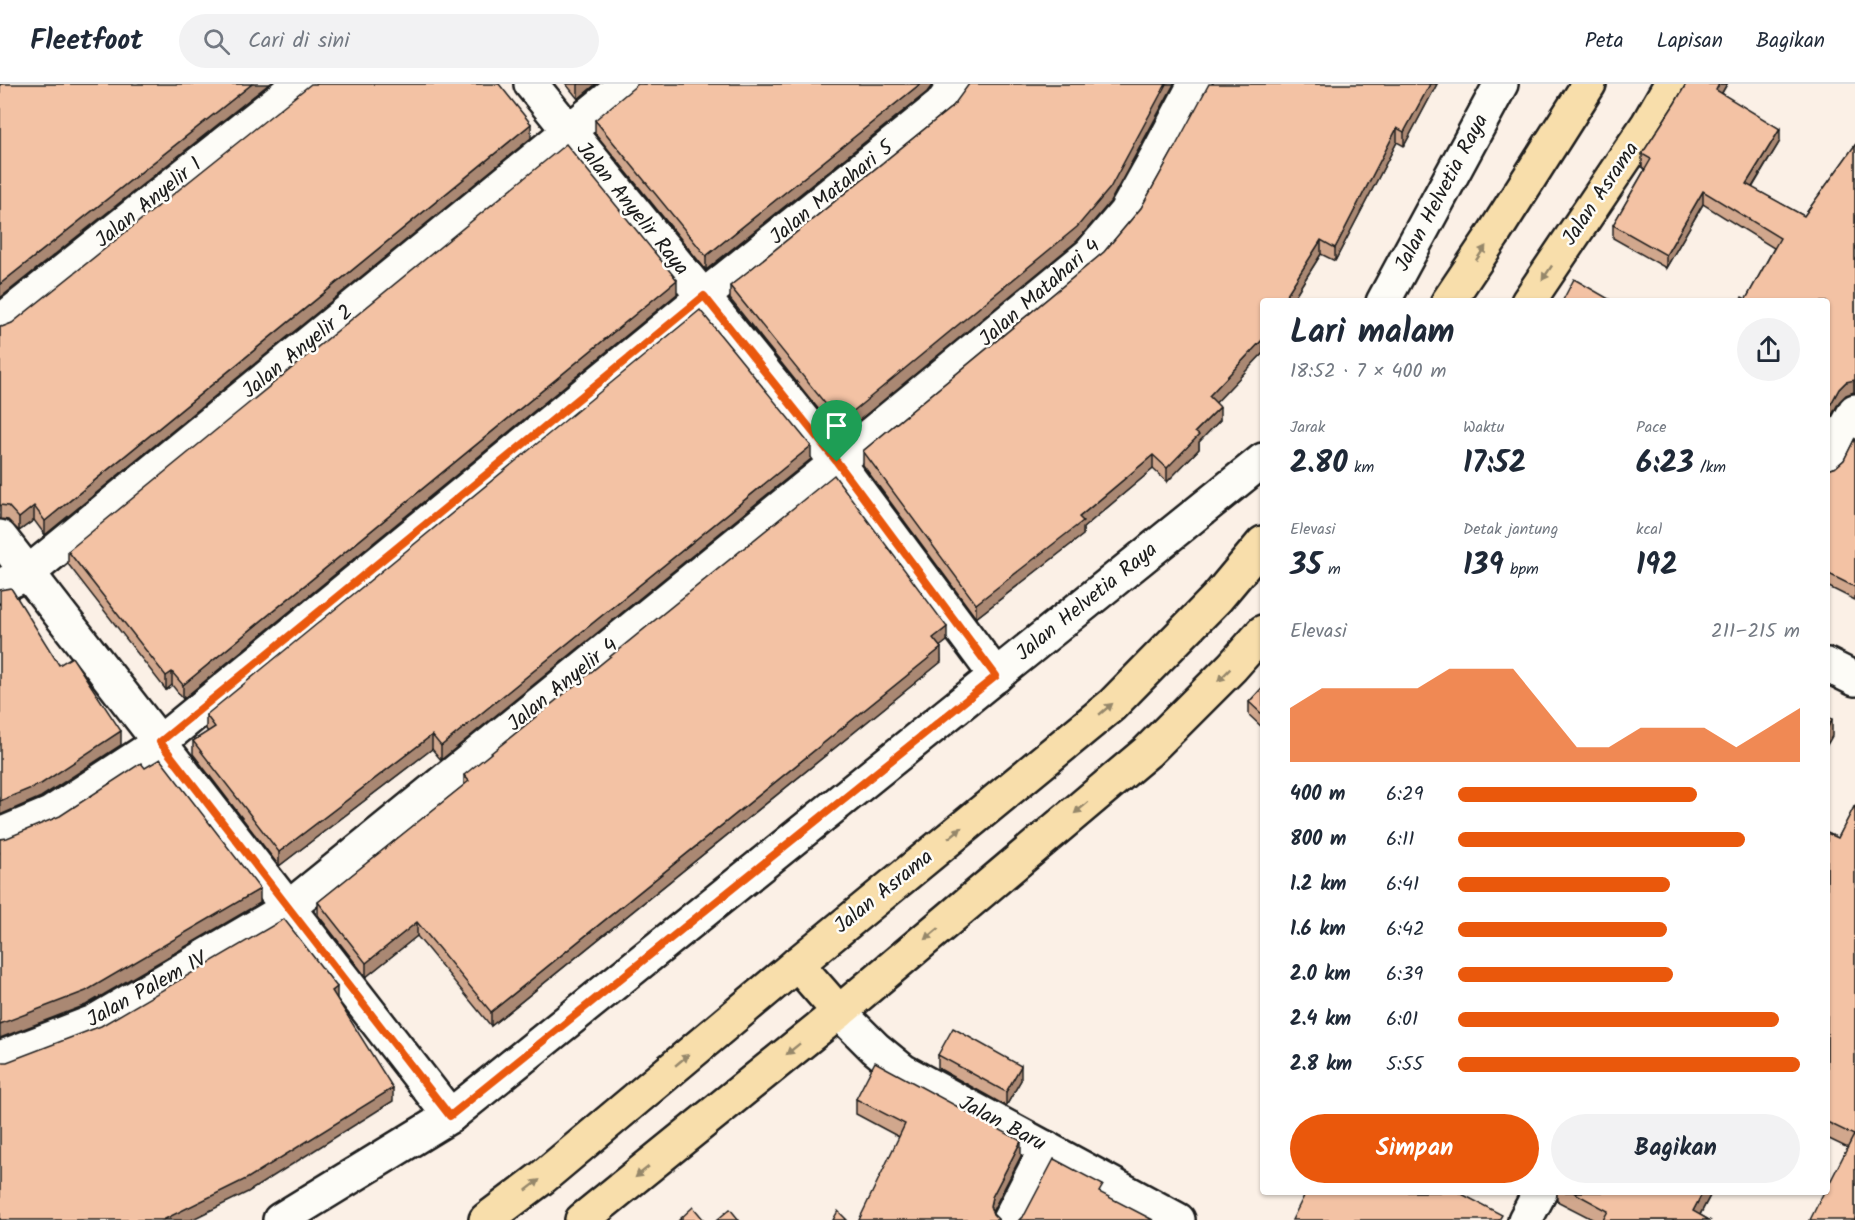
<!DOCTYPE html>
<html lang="id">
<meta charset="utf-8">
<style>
:root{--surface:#fff;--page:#f2f2f3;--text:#1f2937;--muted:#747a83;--line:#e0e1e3;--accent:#ea580c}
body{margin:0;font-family:Kalam,sans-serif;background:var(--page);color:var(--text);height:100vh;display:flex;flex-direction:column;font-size:22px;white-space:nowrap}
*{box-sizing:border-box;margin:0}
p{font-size:20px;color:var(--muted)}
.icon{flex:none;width:33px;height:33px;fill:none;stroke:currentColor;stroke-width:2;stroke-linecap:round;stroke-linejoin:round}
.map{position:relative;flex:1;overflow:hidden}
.drawer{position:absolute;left:1260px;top:214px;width:570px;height:897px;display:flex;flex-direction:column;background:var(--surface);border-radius:6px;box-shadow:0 2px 4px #0004}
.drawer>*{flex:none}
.pin{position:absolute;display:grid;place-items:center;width:51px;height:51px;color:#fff;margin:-62px -26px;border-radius:50% 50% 50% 0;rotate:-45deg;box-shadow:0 0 6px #0007}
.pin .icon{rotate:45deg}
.round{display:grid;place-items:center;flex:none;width:63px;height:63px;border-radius:32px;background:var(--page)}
.overview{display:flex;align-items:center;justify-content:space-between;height:102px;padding:0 30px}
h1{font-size:33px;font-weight:700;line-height:45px}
.stats{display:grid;grid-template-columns:repeat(3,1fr);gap:9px;height:102px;padding:6px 30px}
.stats div{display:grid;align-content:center}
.stats b{font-size:30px;font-weight:700}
.stats small{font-size:16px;font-weight:400}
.stats p{font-size:16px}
.chart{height:168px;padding:12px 30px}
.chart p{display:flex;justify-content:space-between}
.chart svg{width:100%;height:108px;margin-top:6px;fill:var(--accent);opacity:.7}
.button{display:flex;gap:12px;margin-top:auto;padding:12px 30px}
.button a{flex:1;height:69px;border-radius:36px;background:var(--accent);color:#fff;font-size:24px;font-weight:700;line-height:69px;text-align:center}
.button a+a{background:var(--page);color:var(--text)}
ul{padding:0 30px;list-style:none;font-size:20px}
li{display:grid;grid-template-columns:96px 72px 1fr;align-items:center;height:45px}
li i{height:15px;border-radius:8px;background:var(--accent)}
header{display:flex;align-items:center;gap:36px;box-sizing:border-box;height:84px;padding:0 30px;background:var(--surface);border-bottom:2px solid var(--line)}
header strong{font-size:28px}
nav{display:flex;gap:33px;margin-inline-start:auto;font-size:21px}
.search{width:420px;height:54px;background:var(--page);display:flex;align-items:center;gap:15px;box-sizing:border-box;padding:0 21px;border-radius:33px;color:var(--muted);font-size:22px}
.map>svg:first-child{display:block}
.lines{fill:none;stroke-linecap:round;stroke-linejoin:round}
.street-casing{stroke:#1c1c1c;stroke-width:38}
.secondary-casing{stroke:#1c1c1c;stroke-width:38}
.highway-casing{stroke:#1c1c1c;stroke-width:38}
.street{stroke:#fdfcf7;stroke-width:33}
.secondary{stroke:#fdfcf7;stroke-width:33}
.highway{stroke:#f8deab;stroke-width:33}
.wall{fill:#d1a78d;stroke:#1c1c1c;stroke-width:1.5}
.shaded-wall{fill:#aa8873;stroke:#1c1c1c;stroke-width:1.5}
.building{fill:#f3c2a4;stroke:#1c1c1c;stroke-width:1.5}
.oneway{fill:#95876b}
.route-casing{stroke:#fff;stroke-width:12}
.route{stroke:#ea580c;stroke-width:8}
.labels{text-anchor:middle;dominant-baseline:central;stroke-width:5;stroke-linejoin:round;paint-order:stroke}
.street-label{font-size:21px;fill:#1c1c1c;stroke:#fdfcf7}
</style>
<header>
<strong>Fleetfoot</strong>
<div class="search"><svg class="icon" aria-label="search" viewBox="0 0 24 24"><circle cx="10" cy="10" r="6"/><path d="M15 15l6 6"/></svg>Cari di sini</div>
<nav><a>Peta</a><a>Lapisan</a><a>Bagikan</a></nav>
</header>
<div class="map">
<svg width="1855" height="1136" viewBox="0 0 1855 1136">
<rect width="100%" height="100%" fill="#fbf0e6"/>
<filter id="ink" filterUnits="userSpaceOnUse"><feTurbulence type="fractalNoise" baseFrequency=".0167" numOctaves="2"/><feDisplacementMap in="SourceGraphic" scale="12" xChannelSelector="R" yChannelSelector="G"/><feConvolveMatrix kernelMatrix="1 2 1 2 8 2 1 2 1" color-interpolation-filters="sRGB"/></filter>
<g filter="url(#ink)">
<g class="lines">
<g class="street-casing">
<g id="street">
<path d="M 531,0 L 837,378 L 996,592"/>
<path d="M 1383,218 L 1501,0"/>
<path d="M 0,238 L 299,0"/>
<path d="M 1827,380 L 1855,327"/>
<path d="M 0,453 L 450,1032"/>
<path d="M 0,502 L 28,489 L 626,0"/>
<path d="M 1827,581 L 1855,595"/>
<path d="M 0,751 L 50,730 L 160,658 L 704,212 L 941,21 L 956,0"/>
<path d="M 0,974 L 94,938 L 288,824 L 837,378 L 1090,170 L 1125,129 L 1158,70 L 1195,0"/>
<path d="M 280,1136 L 450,1032 L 1263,376"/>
<path d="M 1009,1136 L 1046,1064"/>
<path d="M 1525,1136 L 1540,1108"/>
</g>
</g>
<g class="secondary-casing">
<path id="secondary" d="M 839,928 L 875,964 L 903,987 L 1178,1136"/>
</g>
<g class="highway-casing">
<g id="highway">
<path d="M 1448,218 L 1493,151 L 1589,0"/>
<path d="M 1528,218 L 1648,40 L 1671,0"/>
<path d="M 797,880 L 839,928"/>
<path d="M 486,1136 L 543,1093 L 797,880 L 1112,621 L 1217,514 L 1263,459"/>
<path d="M 582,1136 L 839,928 L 1147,668 L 1232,583 L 1263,548"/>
</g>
</g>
<use href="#street" class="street"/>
<use href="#secondary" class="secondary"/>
<use href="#highway" class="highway"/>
</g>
<g class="wall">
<path d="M 566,0 L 596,0 L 578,15 Z"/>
<path d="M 1437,0 L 1404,62 L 1397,58 L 1335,177 L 1321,170 L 1291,218 L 1263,218 L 1263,269 L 1216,318 L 1220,336 L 1199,358 L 1199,365 L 1167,398 L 1153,385 L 1083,444 L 1083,451 L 976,534 L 863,381 L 863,367 L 1104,168 L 1141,124 L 1174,65 Z"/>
<path d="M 1686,0 L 1727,0 L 1722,9 L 1780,57 L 1752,104 L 1804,132 L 1855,61 L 1855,309 L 1846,311 L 1839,318 L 1827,340 L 1827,218 L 1746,215 L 1774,164 L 1703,120 L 1666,184 L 1613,154 L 1613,141 L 1645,85 L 1642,83 L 1642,70 L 1675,19 Z"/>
<path d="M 927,8 L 706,186 L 595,49 L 595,36 Z"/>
<path d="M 953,22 L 1110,118 L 1077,157 L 840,352 L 730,215 L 730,202 Z"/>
<path d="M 531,54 L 45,451 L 34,436 L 19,447 L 8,436 L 0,435 L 0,242 L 2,243 Z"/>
<path d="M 677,210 L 183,615 L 172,601 L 166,606 L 68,480 L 68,467 Z"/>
<path d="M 1855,354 L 1855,516 L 1827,502 L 1827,386 L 1836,383 L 1844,376 Z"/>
<path d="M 811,375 L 441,676 L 432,665 L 279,782 L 193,670 L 193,657 L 208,648 L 206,645 L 206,631 Z"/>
<path d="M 947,557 L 940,562 L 941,578 L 491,942 L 417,852 L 366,893 L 318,831 L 318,818 L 464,701 L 464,691 Z"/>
<path d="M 1263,603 L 1263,644 L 1249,631 L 1249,618 Z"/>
<path d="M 1855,721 L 1855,1136 L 1848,1064 L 1827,1054 L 1827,749 L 1838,754 Z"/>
<path d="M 938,971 L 1021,996 L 1006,1022 L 938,984 Z"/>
<path d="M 856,1015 L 1021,1072 L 992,1128 L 899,1053 L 856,1030 Z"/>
<path d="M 1557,1108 L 1712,1108 L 1700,1131 L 1709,1136 L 1594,1136 L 1557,1117 Z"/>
</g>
<g class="shaded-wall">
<path d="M 252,0 L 269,0 L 0,214 L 0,200 Z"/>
<path d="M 579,0 L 596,0 L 578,15 L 578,1 Z"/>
<path d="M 920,0 L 933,0 L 927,8 L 706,186 L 706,172 Z"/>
<path d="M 1166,0 L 1174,0 L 1110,118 L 1077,157 L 840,352 L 840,338 Z"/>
<path d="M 1430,0 L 1437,0 L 1404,62 L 1404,48 Z"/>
<path d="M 1719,0 L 1727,0 L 1716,19 L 1716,6 Z"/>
<path d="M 531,40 L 531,54 L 45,451 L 45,437 Z"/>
<path d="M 1397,44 L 1397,58 L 1335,177 L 1335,164 Z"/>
<path d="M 1780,45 L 1780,57 L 1746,113 L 1746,100 Z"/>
<path d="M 1703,107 L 1703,120 L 1666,184 L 1666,171 Z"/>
<path d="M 1321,156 L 1321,170 L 1291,218 L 1282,218 Z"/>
<path d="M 677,196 L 677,210 L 183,615 L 183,601 Z"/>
<path d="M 1263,255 L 1263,269 L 1209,326 L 1209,312 Z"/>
<path d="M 1854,295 L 1854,308 L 1846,311 L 1839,318 L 1827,340 L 1827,327 L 1839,305 L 1846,298 Z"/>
<path d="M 1220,323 L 1220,336 L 1199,358 L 1199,365 L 1167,398 L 1167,384 L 1195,348 Z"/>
<path d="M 811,362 L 811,375 L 441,676 L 441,662 Z"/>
<path d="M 1153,371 L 1153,385 L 1083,444 L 1083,451 L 976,534 L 976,520 Z"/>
<path d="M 34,422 L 34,436 L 19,447 L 19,434 Z"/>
<path d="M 947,543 L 947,557 L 933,568 L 933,554 Z"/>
<path d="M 941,564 L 941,578 L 491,942 L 491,928 Z"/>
<path d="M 172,588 L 172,601 L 166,606 L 166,592 Z"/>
<path d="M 1832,635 L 1832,652 L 1827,661 L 1827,645 Z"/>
<path d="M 121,647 L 121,661 L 41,713 L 0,731 L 0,717 Z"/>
<path d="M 432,651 L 432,665 L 279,782 L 279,768 Z"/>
<path d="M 260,805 L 260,819 L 86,921 L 0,954 L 0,940 Z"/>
<path d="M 417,838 L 417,852 L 366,893 L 366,879 Z"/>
<path d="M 337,903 L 337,917 L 332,907 Z"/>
<path d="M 1021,982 L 1021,996 L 1006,1022 L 1006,1008 Z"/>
<path d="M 393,1004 L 393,1017 L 248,1108 L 191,1136 L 163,1136 Z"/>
<path d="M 1021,1057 L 1021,1072 L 992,1128 L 990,1122 L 992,1113 Z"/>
<path d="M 1703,1108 L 1712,1108 L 1697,1136 L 1693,1127 Z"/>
</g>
<g class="building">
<path d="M 0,0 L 252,0 L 0,200 Z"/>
<path d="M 311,0 L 499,0 L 531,40 L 45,437 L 34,422 L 19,434 L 8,422 L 0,421 L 0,242 L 2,243 L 12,239 Z"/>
<path d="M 638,0 L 920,0 L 706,172 L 595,36 Z"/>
<path d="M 969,0 L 1166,0 L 1110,104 L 1077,143 L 840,338 L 730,202 L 953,22 Z"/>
<path d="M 1209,0 L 1430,0 L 1404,48 L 1397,44 L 1335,164 L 1321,156 L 1282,218 L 1263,218 L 1263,255 L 1209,312 L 1220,323 L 1195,348 L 1199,351 L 1167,384 L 1153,371 L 1079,433 L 1083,437 L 976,520 L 863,367 L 1104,168 L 1141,124 L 1174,65 Z"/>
<path d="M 1686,0 L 1719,0 L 1716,6 L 1780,45 L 1746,100 L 1804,132 L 1855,61 L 1855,296 L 1846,298 L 1839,305 L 1827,327 L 1827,218 L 1740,218 L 1742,213 L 1746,215 L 1780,154 L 1703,107 L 1666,171 L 1613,141 L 1651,75 L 1642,70 L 1675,19 Z"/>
<path d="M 566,60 L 677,196 L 183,601 L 172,588 L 166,592 L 68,467 Z"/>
<path d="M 1574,195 L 1614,218 L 1562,218 Z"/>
<path d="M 700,226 L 811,362 L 441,662 L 432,651 L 279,768 L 193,657 L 215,643 L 206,631 Z"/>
<path d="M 1855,354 L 1855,503 L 1827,489 L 1827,386 L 1836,383 L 1844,376 Z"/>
<path d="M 834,391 L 947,543 L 933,554 L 941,564 L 491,928 L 417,838 L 366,879 L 318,818 L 469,697 L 464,691 Z"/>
<path d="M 11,504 L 59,581 L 72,573 L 121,647 L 41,700 L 0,717 L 0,506 Z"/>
<path d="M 1263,603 L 1263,631 L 1249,618 Z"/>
<path d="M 1827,632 L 1832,635 L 1827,645 Z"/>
<path d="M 160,675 L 260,805 L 86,907 L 0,940 L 0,755 L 7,754 L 60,732 L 141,679 L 145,684 Z"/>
<path d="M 1855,721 L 1855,1136 L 1810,1136 L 1824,1108 L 1827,1108 L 1827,1104 L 1854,1051 L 1827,1038 L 1827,749 L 1838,754 Z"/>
<path d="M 284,835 L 337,903 L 332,907 L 393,1004 L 248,1094 L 163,1136 L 0,1136 L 0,978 L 7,978 L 101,942 Z"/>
<path d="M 953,944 L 1021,982 L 1006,1008 L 938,971 Z"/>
<path d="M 875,978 L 1021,1057 L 992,1113 L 990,1122 L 993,1130 L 999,1136 L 859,1136 L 905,1040 L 856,1015 Z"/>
<path d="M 1054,1075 L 1103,1101 L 1099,1108 L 1153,1136 L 1019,1136 L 1025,1130 Z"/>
<path d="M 1306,1108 L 1458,1108 L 1502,1131 L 1499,1136 L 1292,1136 Z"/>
<path d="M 1573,1108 L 1703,1108 L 1693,1127 L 1709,1136 L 1603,1136 L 1608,1127 Z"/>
<path d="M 693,1123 L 704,1136 L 679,1136 Z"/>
<path d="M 730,1125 L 739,1136 L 717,1136 Z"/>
<path d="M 838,1127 L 847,1136 L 833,1136 Z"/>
</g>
<defs><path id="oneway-solid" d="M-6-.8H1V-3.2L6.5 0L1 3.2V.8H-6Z" transform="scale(1.5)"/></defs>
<g class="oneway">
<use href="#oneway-solid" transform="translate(1481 169) rotate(-56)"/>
<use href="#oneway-solid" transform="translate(1547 189) rotate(124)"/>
<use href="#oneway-solid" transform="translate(1224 591) rotate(135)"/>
<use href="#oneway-solid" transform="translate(1106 625) rotate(-40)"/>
<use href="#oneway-solid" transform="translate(1081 724) rotate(140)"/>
<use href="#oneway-solid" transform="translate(955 749) rotate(-39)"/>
<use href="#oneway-solid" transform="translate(932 850) rotate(140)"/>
<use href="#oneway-solid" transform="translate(793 965) rotate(141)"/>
<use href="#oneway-solid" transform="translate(682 976) rotate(-40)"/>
<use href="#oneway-solid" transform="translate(642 1088) rotate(141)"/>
<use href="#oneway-solid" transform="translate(533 1101) rotate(-38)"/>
</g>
</g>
<g class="lines" filter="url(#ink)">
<g class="route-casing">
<path id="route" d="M 704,212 L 837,378 L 996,592 L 450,1032 L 160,658 Z"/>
</g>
<use href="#route" class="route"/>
</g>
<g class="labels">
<g class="street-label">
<text transform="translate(832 109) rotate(-39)">Jalan Matahari 5</text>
<text transform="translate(1442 109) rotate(-62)">Jalan Helvetia Raya</text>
<text transform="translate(1601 110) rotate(-56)">Jalan Asrama</text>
<text transform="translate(149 119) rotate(-39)">Jalan Anyelir 1</text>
<text transform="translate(632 125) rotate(51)">Jalan Anyelir Raya</text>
<text transform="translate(1040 209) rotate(-41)">Jalan Matahari 4</text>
<text transform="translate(298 268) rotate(-39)">Jalan Anyelir 2</text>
<text transform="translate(1087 518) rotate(-39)">Jalan Helvetia Raya</text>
<text transform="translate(563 601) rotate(-39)">Jalan Anyelir 4</text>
<text transform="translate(884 808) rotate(-39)">Jalan Asrama</text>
<text transform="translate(147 906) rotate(-29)">Jalan Palem IV</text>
<text transform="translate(1002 1040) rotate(28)">Jalan Baru</text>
</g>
</g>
</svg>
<div class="pin" style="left:837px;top:378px;background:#1e9e55"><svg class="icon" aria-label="arrive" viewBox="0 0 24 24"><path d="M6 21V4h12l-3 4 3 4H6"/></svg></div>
<section class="drawer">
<div class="overview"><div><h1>Lari malam</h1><p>18:52 · 7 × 400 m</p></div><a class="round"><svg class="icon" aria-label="share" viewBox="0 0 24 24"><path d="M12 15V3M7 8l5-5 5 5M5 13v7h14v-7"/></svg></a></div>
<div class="stats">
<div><p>Jarak</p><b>2.80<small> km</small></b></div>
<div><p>Waktu</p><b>17:52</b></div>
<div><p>Pace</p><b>6:23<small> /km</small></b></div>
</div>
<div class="stats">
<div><p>Elevasi</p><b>35<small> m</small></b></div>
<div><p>Detak jantung</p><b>139<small> bpm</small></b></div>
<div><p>kcal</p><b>192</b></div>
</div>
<div class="chart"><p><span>Elevasi</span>211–215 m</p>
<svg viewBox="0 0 160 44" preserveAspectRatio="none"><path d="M0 44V22L10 14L20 14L30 14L40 14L50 6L60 6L70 6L80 22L90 38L100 38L110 30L120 30L130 30L140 38L150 30L160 22V44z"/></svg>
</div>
<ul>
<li><b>400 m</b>6:29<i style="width:70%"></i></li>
<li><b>800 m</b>6:11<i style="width:84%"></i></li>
<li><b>1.2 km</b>6:41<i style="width:62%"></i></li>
<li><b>1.6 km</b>6:42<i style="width:61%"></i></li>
<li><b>2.0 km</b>6:39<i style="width:63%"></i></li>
<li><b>2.4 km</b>6:01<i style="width:94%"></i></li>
<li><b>2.8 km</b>5:55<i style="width:100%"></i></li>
</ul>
<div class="button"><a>Simpan</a><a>Bagikan</a></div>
</section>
</div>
